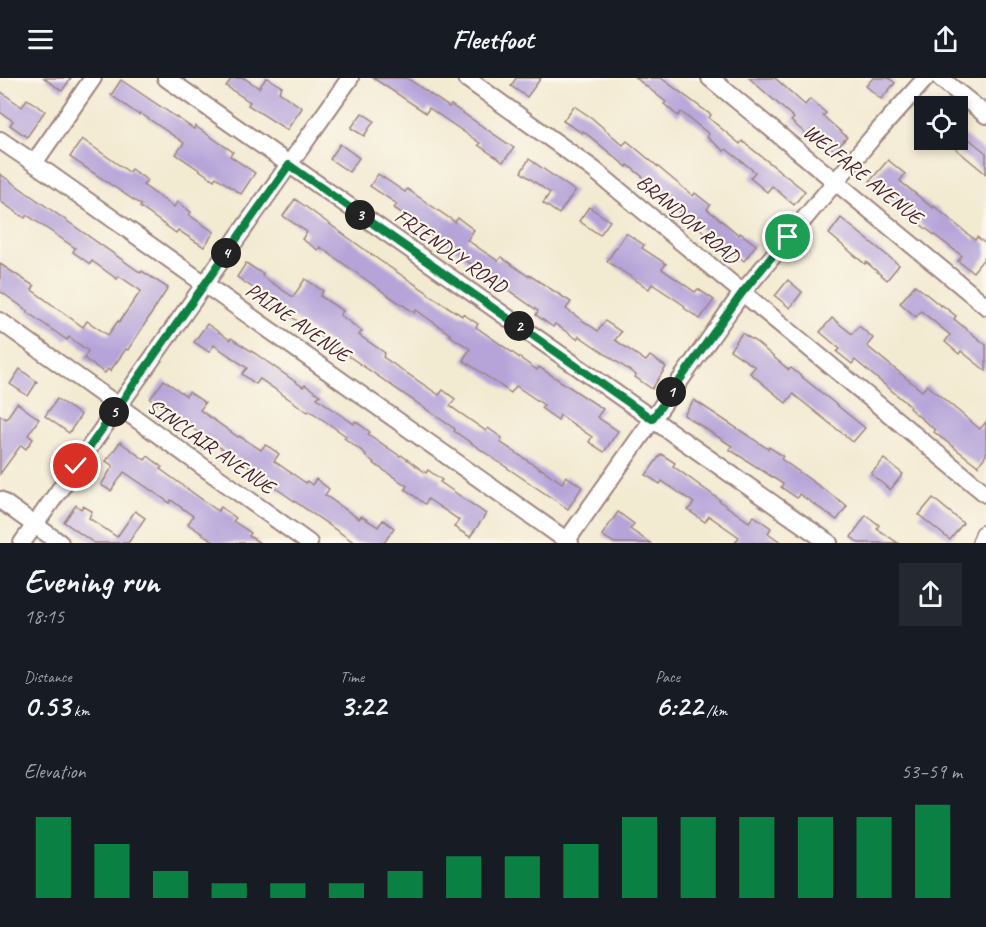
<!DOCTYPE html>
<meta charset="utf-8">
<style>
:root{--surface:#171b24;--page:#242831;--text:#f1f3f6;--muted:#9ea1a6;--accent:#0b8043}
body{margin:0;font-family:Caveat,sans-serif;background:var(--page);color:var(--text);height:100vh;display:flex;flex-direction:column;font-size:22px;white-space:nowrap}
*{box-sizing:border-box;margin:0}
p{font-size:20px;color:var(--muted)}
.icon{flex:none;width:33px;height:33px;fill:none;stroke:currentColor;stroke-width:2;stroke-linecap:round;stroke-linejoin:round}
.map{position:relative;height:465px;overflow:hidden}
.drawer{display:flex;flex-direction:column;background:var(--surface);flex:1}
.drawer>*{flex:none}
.fabs{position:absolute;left:914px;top:18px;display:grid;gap:12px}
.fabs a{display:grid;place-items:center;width:54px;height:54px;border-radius:0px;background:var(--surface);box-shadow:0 3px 9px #0003;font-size:30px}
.pin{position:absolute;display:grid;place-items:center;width:51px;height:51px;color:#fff;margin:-26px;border:3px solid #fff;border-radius:50%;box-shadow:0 2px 6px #0007}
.km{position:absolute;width:30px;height:30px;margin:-15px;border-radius:50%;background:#222;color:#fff;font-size:16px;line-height:30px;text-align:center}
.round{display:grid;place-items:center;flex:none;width:63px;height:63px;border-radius:0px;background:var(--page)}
.headline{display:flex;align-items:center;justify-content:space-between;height:102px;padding:0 24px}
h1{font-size:33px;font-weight:700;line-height:45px}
.figures{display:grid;grid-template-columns:repeat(3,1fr);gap:9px;height:102px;padding:6px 24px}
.figures div{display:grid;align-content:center}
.figures b{font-size:30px;font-weight:700}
.figures small{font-size:16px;font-weight:400}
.figures p{font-size:16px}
.chart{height:168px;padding:12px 24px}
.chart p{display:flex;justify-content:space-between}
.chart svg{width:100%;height:108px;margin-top:6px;stroke:var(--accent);stroke-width:6}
header{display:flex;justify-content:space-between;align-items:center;height:78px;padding:0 24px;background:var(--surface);font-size:27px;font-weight:700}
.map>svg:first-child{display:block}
.building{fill:#b6a4d9}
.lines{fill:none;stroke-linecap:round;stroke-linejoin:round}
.minor-casing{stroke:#9e847e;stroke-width:20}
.major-casing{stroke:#9e847e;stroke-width:24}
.minor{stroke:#fff;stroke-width:16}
.major{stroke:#fff;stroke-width:21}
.route-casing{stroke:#fff;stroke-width:12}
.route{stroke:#0b8043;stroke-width:8}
.labels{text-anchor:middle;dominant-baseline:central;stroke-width:4.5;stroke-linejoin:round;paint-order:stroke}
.street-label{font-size:21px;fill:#4a1f2b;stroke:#fbf7ec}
</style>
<header><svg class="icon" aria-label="menu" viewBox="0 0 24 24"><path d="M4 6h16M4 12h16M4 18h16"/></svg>Fleetfoot<svg class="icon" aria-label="share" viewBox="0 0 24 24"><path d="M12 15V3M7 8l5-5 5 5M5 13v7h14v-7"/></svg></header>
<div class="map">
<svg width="986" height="465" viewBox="0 0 986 465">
<rect width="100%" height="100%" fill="#fbf7ec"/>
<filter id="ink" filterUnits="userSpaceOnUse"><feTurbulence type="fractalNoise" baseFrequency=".0167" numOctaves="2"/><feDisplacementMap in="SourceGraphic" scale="12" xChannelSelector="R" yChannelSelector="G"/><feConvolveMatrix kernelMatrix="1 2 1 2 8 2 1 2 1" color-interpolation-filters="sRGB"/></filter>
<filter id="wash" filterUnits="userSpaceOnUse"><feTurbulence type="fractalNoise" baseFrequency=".008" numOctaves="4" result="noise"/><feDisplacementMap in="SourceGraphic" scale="24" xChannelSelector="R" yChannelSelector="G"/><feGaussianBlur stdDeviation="1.35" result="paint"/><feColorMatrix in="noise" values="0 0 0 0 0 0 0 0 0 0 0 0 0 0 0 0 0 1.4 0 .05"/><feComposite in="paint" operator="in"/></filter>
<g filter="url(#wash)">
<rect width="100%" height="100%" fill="#f3ead2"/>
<g id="blocks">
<g class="building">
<path d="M 44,0 L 71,0 L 62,13 Z"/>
<path d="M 232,0 L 244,0 L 259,10 L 266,0 L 268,0 L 282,9 L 279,14 L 302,30 L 287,52 L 248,27 L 250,24 L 226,8 Z"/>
<path d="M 373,0 L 407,0 L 449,29 L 451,27 L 514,70 L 503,84 L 478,67 L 480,65 L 429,30 L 426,35 Z"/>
<path d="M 516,0 L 541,0 L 527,19 L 511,8 Z"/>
<path d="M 636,0 L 661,0 L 711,37 L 709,40 L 740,66 L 742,63 L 805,113 L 794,127 L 772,108 L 767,114 L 750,100 L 755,94 L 726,71 L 724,73 L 707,59 L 709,56 L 681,34 L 678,38 L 664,26 L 666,24 Z"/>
<path d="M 749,0 L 775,0 L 805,27 L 810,21 L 826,35 L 823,38 L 847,59 L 835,73 L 811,52 L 807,57 L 791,43 L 794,40 Z"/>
<path d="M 873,0 L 889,0 L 895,5 L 881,21 L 866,8 Z"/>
<path d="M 121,2 L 194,51 L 195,48 L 217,63 L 233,74 L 230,78 L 255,95 L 241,116 L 216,99 L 214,102 L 176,76 L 184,65 L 140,35 L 139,37 L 111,17 Z"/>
<path d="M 0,13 L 22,29 L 27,21 L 45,33 L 27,59 L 10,47 L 13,43 L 0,34 Z"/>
<path d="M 574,28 L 592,40 L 623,67 L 627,63 L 693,118 L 695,115 L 710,127 L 707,131 L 739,157 L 740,155 L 756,167 L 744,183 L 720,164 L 719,166 L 704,154 L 680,134 L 682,131 L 628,87 L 627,89 L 583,53 L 582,55 L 563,43 Z"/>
<path d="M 362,35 L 374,43 L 364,58 L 351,50 Z"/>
<path d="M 957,51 L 986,75 L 986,96 L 945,62 L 957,62 Z"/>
<path d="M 82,61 L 129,94 L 131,91 L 147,102 L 143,107 L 174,129 L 177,124 L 191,134 L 189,137 L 214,154 L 204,169 L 178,152 L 176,155 L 140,129 L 141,127 L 70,79 Z"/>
<path d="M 340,66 L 359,80 L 349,94 L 330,81 Z"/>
<path d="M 529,81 L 575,113 L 559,136 L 543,125 L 550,115 L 521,94 Z"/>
<path d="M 888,82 L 905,96 L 900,103 L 933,130 L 934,128 L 975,162 L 977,159 L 986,166 L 986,178 L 973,194 L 958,183 L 962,178 L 920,146 L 921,144 L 870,103 Z"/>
<path d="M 0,96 L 141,195 L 142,193 L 168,210 L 128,272 L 126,271 L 110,293 L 108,291 L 105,295 L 89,284 L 84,280 L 88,273 L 69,259 L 67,262 L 27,234 L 28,233 L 0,213 L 0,186 L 34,208 L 32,212 L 83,249 L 87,243 L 108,257 L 118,243 L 119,244 L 141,213 L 119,198 L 117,201 L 92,183 L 90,186 L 73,174 L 75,170 L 27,137 L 25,140 L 0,123 Z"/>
<path d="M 378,96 L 405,114 L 407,111 L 455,144 L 458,140 L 474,152 L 467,162 L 498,183 L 501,179 L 528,198 L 529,197 L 571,224 L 566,231 L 598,253 L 605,243 L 621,254 L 615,262 L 646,283 L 650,278 L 666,289 L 652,311 L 635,299 L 636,297 L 579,258 L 577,261 L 555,246 L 553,249 L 536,237 L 538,233 L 464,181 L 465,179 L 434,157 L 433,159 L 416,147 L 417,145 L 394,130 L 397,126 L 370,108 Z"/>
<path d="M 295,121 L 379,182 L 428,215 L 428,216 L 462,238 L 463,236 L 478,246 L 476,249 L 537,292 L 539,289 L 603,331 L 597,339 L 618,353 L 604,374 L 589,364 L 592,359 L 560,337 L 558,342 L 541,330 L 544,327 L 516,308 L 511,315 L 463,282 L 470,271 L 449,257 L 450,256 L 416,232 L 415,235 L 389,218 L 320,169 L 318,172 L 302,161 L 307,154 L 283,138 Z"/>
<path d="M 589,129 L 610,143 L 600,157 L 579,143 Z"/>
<path d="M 841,140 L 899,187 L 887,202 L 866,184 L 865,186 L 829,156 Z"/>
<path d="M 626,155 L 644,167 L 642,170 L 666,186 L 662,191 L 695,214 L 698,211 L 714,222 L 700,241 L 684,230 L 685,228 L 652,206 L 649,211 L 607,183 Z"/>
<path d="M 246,185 L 263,196 L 262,198 L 293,219 L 305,201 L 323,213 L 320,218 L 343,233 L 340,237 L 362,253 L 359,257 L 385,275 L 383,279 L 439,317 L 443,312 L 455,321 L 450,328 L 486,353 L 488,350 L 502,360 L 500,364 L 540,391 L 540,390 L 562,405 L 566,398 L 582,409 L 568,431 L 503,387 L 454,353 L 455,351 L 258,216 L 259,214 L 237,199 Z"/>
<path d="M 788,202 L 802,214 L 790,230 L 775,218 Z"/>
<path d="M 915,207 L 941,228 L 942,227 L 956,238 L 954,241 L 986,267 L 986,293 L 961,273 L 959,276 L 945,264 L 950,257 L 921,233 L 916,239 L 900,225 Z"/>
<path d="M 832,240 L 852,256 L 859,248 L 873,260 L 867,268 L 922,313 L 927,307 L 980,351 L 986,344 L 986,377 L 978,388 L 934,354 L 935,352 L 909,330 L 910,328 L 855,282 L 852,286 L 837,274 L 840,271 L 820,254 Z"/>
<path d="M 207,246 L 230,262 L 231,260 L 256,276 L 303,309 L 305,307 L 320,317 L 317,320 L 354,346 L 355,343 L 370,354 L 368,356 L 400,378 L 401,377 L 426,395 L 428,392 L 442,402 L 440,404 L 486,436 L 470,459 L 454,449 L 459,442 L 428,421 L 425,426 L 405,411 L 407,408 L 373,385 L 374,384 L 365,378 L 366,376 L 344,360 L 346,358 L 309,332 L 308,334 L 260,301 L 256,306 L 242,296 L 247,290 L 214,267 L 209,274 L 194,264 Z"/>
<path d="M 742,255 L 756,264 L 789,292 L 791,290 L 865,350 L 853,364 L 793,316 L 786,325 L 750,295 L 755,289 L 730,272 Z"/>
<path d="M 20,291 L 37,304 L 28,318 L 10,306 Z"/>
<path d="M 164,302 L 186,318 L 189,314 L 205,325 L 200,332 L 238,359 L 239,358 L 261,372 L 265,367 L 269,369 L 279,376 L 274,383 L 306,405 L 307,403 L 312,407 L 316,401 L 329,411 L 325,417 L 359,441 L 361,438 L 378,449 L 383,442 L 394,450 L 384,465 L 355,465 L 277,411 L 249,390 L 250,389 L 215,366 L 212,370 L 196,358 L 199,355 L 150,321 Z"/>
<path d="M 57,321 L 81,337 L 69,355 L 45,338 Z"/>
<path d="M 694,322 L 768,371 L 769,369 L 783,378 L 781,381 L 847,428 L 837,442 L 799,416 L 797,420 L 781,409 L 783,406 L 729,371 L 732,368 L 684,337 Z"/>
<path d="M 17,325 L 39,341 L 28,357 L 33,361 L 26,371 L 21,367 L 0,396 L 0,337 L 6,341 Z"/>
<path d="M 120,364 L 145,382 L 148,378 L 162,389 L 160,391 L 218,433 L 221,429 L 236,440 L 233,443 L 251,455 L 249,458 L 260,465 L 216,465 L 188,446 L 193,438 L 171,422 L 170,425 L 124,394 L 111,413 L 101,407 L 113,388 L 106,383 Z"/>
<path d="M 661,376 L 675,385 L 673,388 L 720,422 L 719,423 L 749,444 L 754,438 L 771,450 L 768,455 L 782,465 L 735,465 L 739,459 L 709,438 L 705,444 L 688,432 L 694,425 L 662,403 L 660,406 L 646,397 Z"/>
<path d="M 884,381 L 903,396 L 890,412 L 871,396 Z"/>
<path d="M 933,420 L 963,445 L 950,462 L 919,437 Z"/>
<path d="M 76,427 L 81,431 L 83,428 L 92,433 L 89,440 L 117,459 L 135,433 L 145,440 L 128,465 L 94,465 L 64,444 Z"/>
<path d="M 618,434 L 634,446 L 630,451 L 650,465 L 614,465 L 602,457 Z"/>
<path d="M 866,437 L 879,447 L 877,451 L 898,465 L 859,465 L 851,459 Z"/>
</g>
</g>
</g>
<g filter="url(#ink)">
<use href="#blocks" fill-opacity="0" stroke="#9e847e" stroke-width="1.5"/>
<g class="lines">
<g class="minor-casing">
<g id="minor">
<path d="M 166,0 L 829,465"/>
<path d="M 466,0 L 593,91 L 986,416"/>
<path d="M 710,0 L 986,228"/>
<path d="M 940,0 L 986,37"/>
<path d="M 0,62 L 34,85 L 570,465"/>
<path d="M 34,85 L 93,0"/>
<path d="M 0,243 L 309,465"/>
<path d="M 0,422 L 60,465"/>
<path d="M 22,465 L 350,0"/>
<path d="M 565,465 L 742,215 L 872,60 L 926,0"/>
</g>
</g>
<g class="major-casing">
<path id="major" d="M 983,465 L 986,457"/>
</g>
<use href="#minor" class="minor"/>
<use href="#major" class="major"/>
</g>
</g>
<g class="lines" filter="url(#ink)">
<g class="route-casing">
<path id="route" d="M 76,388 L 289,87 L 652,341 L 742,215 L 788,159"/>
</g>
<use href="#route" class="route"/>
</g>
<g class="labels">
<g class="street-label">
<text transform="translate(863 96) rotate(39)">WELFARE AVENUE</text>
<text transform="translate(688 141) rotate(40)">BRANDON ROAD</text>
<text transform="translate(451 173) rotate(35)">FRIENDLY ROAD</text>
<text transform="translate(298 244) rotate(35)">PAINE AVENUE</text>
<text transform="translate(211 368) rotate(35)">SINCLAIR AVENUE</text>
</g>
</g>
</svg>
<div class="fabs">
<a><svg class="icon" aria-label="locate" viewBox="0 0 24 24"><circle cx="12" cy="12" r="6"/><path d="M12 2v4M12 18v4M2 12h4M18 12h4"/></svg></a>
</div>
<div class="pin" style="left:788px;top:159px;background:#1e9e55"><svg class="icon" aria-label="arrive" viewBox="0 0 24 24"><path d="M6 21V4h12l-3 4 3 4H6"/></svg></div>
<div class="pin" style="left:76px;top:388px;background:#d93025"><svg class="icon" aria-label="check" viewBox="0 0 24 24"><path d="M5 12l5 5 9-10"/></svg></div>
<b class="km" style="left:671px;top:314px">1</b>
<b class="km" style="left:519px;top:248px">2</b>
<b class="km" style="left:360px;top:137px">3</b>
<b class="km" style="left:226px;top:175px">4</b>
<b class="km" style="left:114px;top:334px">5</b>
</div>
<section class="drawer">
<div class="headline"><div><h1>Evening run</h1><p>18:15</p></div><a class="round"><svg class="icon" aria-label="share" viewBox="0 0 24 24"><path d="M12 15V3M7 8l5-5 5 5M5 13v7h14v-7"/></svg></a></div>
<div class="figures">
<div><p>Distance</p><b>0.53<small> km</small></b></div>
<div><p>Time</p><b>3:22</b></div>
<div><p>Pace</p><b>6:22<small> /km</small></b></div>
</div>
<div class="chart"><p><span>Elevation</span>53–59 m</p>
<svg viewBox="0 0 160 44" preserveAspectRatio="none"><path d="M5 44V11M15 44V22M25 44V33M35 44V38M45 44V38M55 44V38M65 44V33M75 44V27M85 44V27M95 44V22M105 44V11M115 44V11M125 44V11M135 44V11M145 44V11M155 44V6"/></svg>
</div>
</section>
